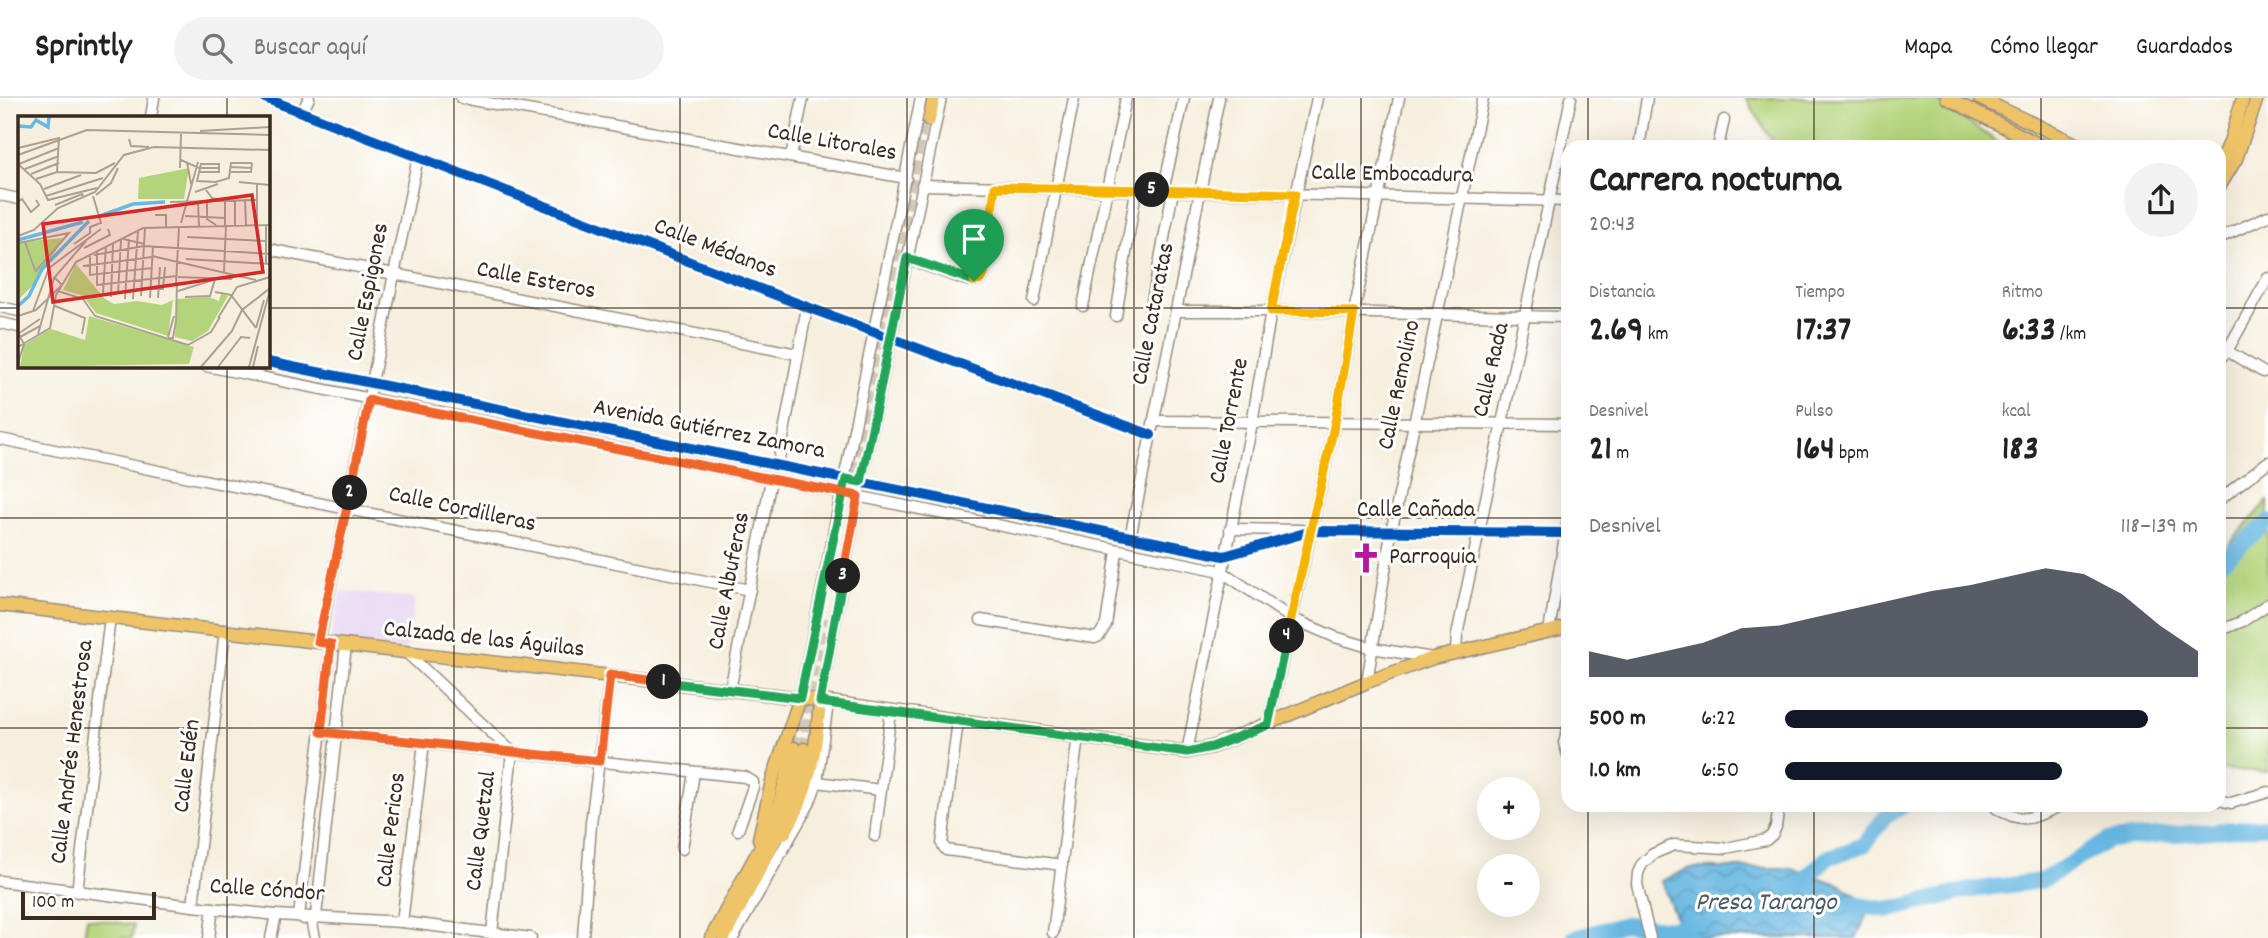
<!DOCTYPE html>
<html lang="es">
<meta charset="utf-8">
<style>
:root{--surface:#fff;--page:#f2f2f2;--text:#222;--muted:#767676;--line:#e0e0e0;--accent:#111827}
body{margin:0;font-family:Dekko,sans-serif;background:var(--page);color:var(--text);height:100vh;display:flex;flex-direction:column;font-size:26px;white-space:nowrap}
*{box-sizing:border-box;margin:0}
p{font-size:23px;color:var(--muted)}
.icon{flex:none;width:38px;height:38px;fill:none;stroke:currentColor;stroke-width:2;stroke-linecap:round;stroke-linejoin:round}
.map{position:relative;flex:1;overflow:hidden}
.panel{position:absolute;left:1561px;top:42px;width:665px;height:672px;display:flex;flex-direction:column;background:var(--surface);border-radius:21px;box-shadow:0 7px 28px #0002}
.panel>*{flex:none}
.controls{position:absolute;left:1477px;top:679px;display:grid;gap:14px}
.controls a{display:grid;place-items:center;width:63px;height:63px;border-radius:50%;background:var(--surface);box-shadow:0 7px 28px #0002;font-size:35px}
.scale{position:absolute;left:21px;bottom:18px;width:135px;box-sizing:border-box;padding-left:7px;border:4px solid #3b2a1e;border-top:0;font-size:19px;line-height:24px;white-space:nowrap;color:#3b2a1e;-webkit-text-stroke:5px #fff;paint-order:stroke}
.pin{position:absolute;display:grid;place-items:center;width:60px;height:60px;color:#fff;margin:-72px -30px;border-radius:50% 50% 50% 0;rotate:-45deg;box-shadow:0 0 7px #0007}
.pin .icon{rotate:45deg}
.km{position:absolute;width:35px;height:35px;margin:-18px;border-radius:50%;background:#222;color:#fff;font-size:19px;line-height:35px;text-align:center}
.round{display:grid;place-items:center;flex:none;width:74px;height:74px;border-radius:37px;background:var(--page)}
.headline{display:flex;align-items:center;justify-content:space-between;height:119px;padding:0 28px}
h1{font-size:38px;font-weight:700;line-height:52px}
.metrics{display:grid;grid-template-columns:repeat(3,1fr);gap:10px;height:119px;padding:7px 28px}
.metrics div{display:grid;align-content:center}
.metrics b{font-size:35px;font-weight:700}
.metrics small{font-size:19px;font-weight:400}
.metrics p{font-size:19px}
.chart{height:196px;padding:14px 28px}
.chart p{display:flex;justify-content:space-between}
.chart svg{width:100%;height:126px;margin-top:7px;fill:var(--accent);opacity:.7}
ul{padding:0 28px;list-style:none;font-size:23px}
li{display:grid;grid-template-columns:112px 84px 1fr;align-items:center;height:52px}
li i{height:18px;border-radius:9px;background:var(--accent)}
header{display:flex;align-items:center;gap:42px;box-sizing:border-box;height:98px;padding:0 35px;background:var(--surface);border-bottom:2px solid var(--line)}
header strong{font-size:33px}
nav{display:flex;gap:38px;margin-inline-start:auto;font-size:24px}
.search{width:490px;height:63px;background:var(--page);display:flex;align-items:center;gap:18px;box-sizing:border-box;padding:0 24px;border-radius:38px;color:var(--muted);font-size:26px}
.map>svg:first-child{display:block}
.built{fill:#e4d3f2}
.green{fill:#b4d47b;stroke:#787f4c;stroke-width:2}
.water{fill:url(#water-waves);stroke:#517180;stroke-width:2}
.lines{fill:none;stroke-linecap:round;stroke-linejoin:round}
.river{stroke:#67b8e2;stroke-width:16}
.major-tunnel{stroke:#d1c8b8;stroke-width:12;stroke-dasharray:12 6;stroke-linecap:butt}
.minor-casing{stroke:#988c7e;stroke-width:13}
.major-casing{stroke:#988c7e;stroke-width:15}
.minor{stroke:#fff;stroke-width:10}
.major{stroke:#efc469;stroke-width:12}
.cycleway-casing{stroke:#fff;stroke-width:15}
.cycleway{stroke:#0057b8;stroke-width:10}
.split-1-casing{stroke:#fff;stroke-width:14}
.split-2-casing{stroke:#fff;stroke-width:14}
.split-3-casing{stroke:#fff;stroke-width:14}
.split-4-casing{stroke:#fff;stroke-width:14}
.split-5-casing{stroke:#fff;stroke-width:14}
.split-6-casing{stroke:#fff;stroke-width:14}
.split-1{stroke:#22a559;stroke-width:9}
.split-2{stroke:#f0652b;stroke-width:9}
.split-3{stroke:#f0652b;stroke-width:9}
.split-4{stroke:#22a559;stroke-width:9}
.split-5{stroke:#f5b400;stroke-width:9}
.split-6{stroke:#f5b400;stroke-width:9}
.grid{fill:none;stroke:#3b2a1e;stroke-width:2;stroke-opacity:0.55}
.labels{text-anchor:middle;dominant-baseline:central;stroke-width:6;stroke-linejoin:round;paint-order:stroke}
.street-label{font-size:24px;fill:#3b2a1e;stroke:#fff}
.poi-label{font-size:24px;fill:#3b2a1e;stroke:#fff;text-anchor:start}
.water-label{font-size:26px;font-style:italic;fill:#4a5c63;stroke:#fff}
.inset-river{fill:none;stroke:#67b8e2;stroke-width:3.5}
.inset-road{fill:none;stroke:#aba091;stroke-width:2}
.view{fill:#d62828;fill-opacity:0.15;stroke:#d62828;stroke-width:3.5}
.inset-edge{fill:none;stroke:#3b2a1e;stroke-width:3.5}
</style>
<header>
<strong>Sprintly</strong>
<div class="search"><svg class="icon" aria-label="search" viewBox="0 0 24 24"><circle cx="10" cy="10" r="6"/><path d="M15 15l6 6"/></svg>Buscar aquí</div>
<nav><a>Mapa</a><a>Cómo llegar</a><a>Guardados</a></nav>
</header>
<div class="map">
<svg width="2268" height="840" viewBox="0 0 2268 840">
<defs>
<pattern id="water-waves" width="16" height="10" patternUnits="userSpaceOnUse" patternTransform="scale(1.75)"><rect width="16" height="10" fill="#67b8e2"/><path d="M0 5q4-4 8 0t8 0" fill="none" stroke="#5696b7"/></pattern>
</defs>
<rect width="100%" height="100%" fill="#fff"/>
<filter id="ink" filterUnits="userSpaceOnUse"><feTurbulence type="fractalNoise" baseFrequency=".0143" numOctaves="2"/><feDisplacementMap in="SourceGraphic" scale="14" xChannelSelector="R" yChannelSelector="G"/><feConvolveMatrix kernelMatrix="1 2 1 2 8 2 1 2 1" color-interpolation-filters="sRGB"/></filter>
<filter id="wash" filterUnits="userSpaceOnUse"><feTurbulence type="fractalNoise" baseFrequency=".00686" numOctaves="4" result="noise"/><feDisplacementMap in="SourceGraphic" scale="28" xChannelSelector="R" yChannelSelector="G"/><feGaussianBlur stdDeviation="1.57" result="paint"/><feColorMatrix in="noise" values="0 0 0 0 0 0 0 0 0 0 0 0 0 0 0 0 0 1.4 0 .05"/><feComposite in="paint" operator="in"/></filter>
<g filter="url(#wash)">
<rect width="100%" height="100%" fill="#f6efde"/>
<path class="built" d="M 341,493 L 415,500 L 406,552 L 329,545 Z"/>
<g class="green">
<path d="M 1746,0 L 1935,0 C 1955,20 1982,29 2002,49 L 1776,49 Z"/>
<path d="M 2268,403 L 2268,674 L 2219,671 L 2219,458 Z"/>
<path d="M 87,820 L 134,827 L 132,840 L 84,840 Z"/>
</g>
<path class="water" d="M 1690,770 L 1791,770 L 1841,787 L 1871,808 L 1856,840 L 1679,840 L 1673,831 L 1676,820 L 1661,783 Z"/>
<g class="lines">
<g class="river">
<path d="M 2219,466 L 2268,424"/>
<path d="M 1794,791 L 1827,760 L 1864,747 L 1885,719 L 1905,707"/>
<path d="M 1852,806 L 1889,812 L 1970,792 L 2041,783 L 2109,742 L 2268,728"/>
<path d="M 1574,840 L 1625,826 L 1673,831 L 1694,824"/>
</g>
</g>
</g>
<g filter="url(#ink)">
<g class="lines">
<g class="major-tunnel">
<path d="M 847,392 L 923,22"/>
<path d="M 794,650 L 805,598"/>
<path d="M 804,651 L 830,521"/>
</g>
<g class="minor-casing">
<g id="minor">
<path d="M 265,0 L 807,209 L 1151,337"/>
<path d="M 461,0 L 906,80"/>
<path d="M 302,14 L 309,0"/>
<path d="M 151,19 L 154,0"/>
<path d="M 1639,49 L 1647,0"/>
<path d="M 1718,49 L 1724,22"/>
<path d="M 791,59 L 803,0"/>
<path d="M 922,87 L 1568,103"/>
<path d="M 1163,93 L 1184,0"/>
<path d="M 0,97 L 19,101"/>
<path d="M 2219,140 L 2268,118"/>
<path d="M 268,151 L 797,256"/>
<path d="M 907,161 L 966,182 L 980,182 L 984,177 L 995,89"/>
<path d="M 1034,203 L 1074,0"/>
<path d="M 1083,208 L 1126,0"/>
<path d="M 0,209 L 19,213"/>
<path d="M 1176,213 L 1271,213 L 1568,219"/>
<path d="M 1116,218 L 1136,92"/>
<path d="M 1148,224 L 1173,93"/>
<path d="M 0,225 L 19,229"/>
<path d="M 2227,253 L 2263,274"/>
<path d="M 2219,262 L 2227,253 L 2268,180"/>
<path d="M 268,264 L 1224,458 L 1312,433 L 1568,435"/>
<path d="M 206,268 L 842,395 L 1221,473 L 1291,520 L 1335,539 L 1372,550 L 1433,560"/>
<path d="M 1154,323 L 1568,326"/>
<path d="M 0,341 L 750,492"/>
<path d="M 778,367 L 807,209"/>
<path d="M 2219,402 L 2268,364"/>
<path d="M 1230,431 L 1302,432"/>
<path d="M 1130,440 L 1219,0"/>
<path d="M 981,522 L 1095,540 L 1099,538 L 1106,527 L 1117,453"/>
<path d="M 1549,533 L 1568,420"/>
<path d="M 2219,533 L 2243,523 L 2268,506"/>
<path d="M 319,544 L 418,59"/>
<path d="M 1456,553 L 1457,537 L 1571,0"/>
<path d="M 407,555 L 512,654 L 492,835"/>
<path d="M 1367,584 L 1391,435 L 1483,0"/>
<path d="M 730,592 L 771,382"/>
<path d="M 800,600 L 921,0"/>
<path d="M 820,604 L 858,398 L 941,0"/>
<path d="M 958,623 L 942,746 L 946,752 L 1062,767"/>
<path d="M 1268,627 L 1335,324 L 1354,214 L 1399,0"/>
<path d="M 1568,631 L 1564,645 L 1568,657"/>
<path d="M 321,634 L 745,679 L 753,684 L 753,689 L 738,732"/>
<path d="M 1187,654 L 1252,325 L 1271,213 L 1317,0"/>
<path d="M 817,684 L 880,692"/>
<path d="M 2219,702 L 2231,705 L 2268,694"/>
<path d="M 1995,707 L 1996,710 C 2025,728 2033,719 2063,707"/>
<path d="M 875,738 L 891,614"/>
<path d="M 682,751 L 694,674"/>
<path d="M 0,783 L 193,808 L 276,817 L 402,824 L 531,840"/>
<path d="M 77,794 L 110,519"/>
<path d="M 193,808 L 225,532"/>
<path d="M 304,821 L 299,818 L 331,546"/>
<path d="M 402,824 L 424,645"/>
<path d="M 1053,835 L 1078,638"/>
<path d="M 209,840 L 213,810"/>
<path d="M 271,840 L 276,817"/>
<path d="M 315,840 L 312,826 L 316,818 L 346,547"/>
<path d="M 583,840 L 591,725 L 610,577"/>
<path d="M 733,840 L 809,706 L 817,684 L 828,605"/>
<path d="M 1650,840 L 1637,786 L 1638,775 L 1642,766 L 1653,756 L 1674,747 L 1726,750 L 1766,742 L 1772,737 L 1776,729 L 1779,707"/>
</g>
</g>
<g class="major-casing">
<g id="major">
<path d="M 1947,0 L 2044,49"/>
<path d="M 1979,0 L 2082,49"/>
<path d="M 929,22 L 934,0"/>
<path d="M 2219,69 L 2230,44 L 2243,0"/>
<path d="M 2219,89 L 2236,61 L 2257,0"/>
<path d="M 0,507 L 800,600 L 1187,654 L 1212,649 L 1367,584 L 1433,560 L 1568,529"/>
<path d="M 784,736 C 810,695 816,651 820,604"/>
<path d="M 759,741 L 772,683 L 800,600"/>
<path d="M 711,840 L 767,737 L 779,707 L 794,650"/>
<path d="M 724,840 L 775,742 L 796,685 L 804,651"/>
</g>
</g>
<use href="#minor" class="minor"/>
<use href="#major" class="major"/>
<g class="cycleway-casing">
<g id="cycleway">
<path d="M 265,0 L 807,209 L 1151,337"/>
<path d="M 268,264 L 1224,458 L 1312,433 L 1568,435"/>
</g>
</g>
<use href="#cycleway" class="cycleway"/>
</g>
</g>
<g class="lines" filter="url(#ink)">
<g class="split-1-casing">
<path id="split-1" d="M 664,584 L 800,600 L 846,381 L 861,384 L 907,160 L 974,183"/>
</g>
<g class="split-2-casing">
<path id="split-2" d="M 350,395 L 318,544 L 331,546 L 321,634 L 600,663 L 610,577 L 664,584"/>
</g>
<g class="split-3-casing">
<path id="split-3" d="M 350,395 L 369,302 L 858,398 L 843,478"/>
</g>
<g class="split-4-casing">
<path id="split-4" d="M 843,478 L 820,604 L 1187,654 L 1212,649 L 1268,627 L 1287,538"/>
</g>
<g class="split-5-casing">
<path id="split-5" d="M 1152,92 L 1295,96 L 1271,213 L 1354,214 L 1335,324 L 1287,538"/>
</g>
<g class="split-6-casing">
<path id="split-6" d="M 974,183 L 980,182 L 984,177 L 995,89 L 1152,92"/>
</g>
<use href="#split-1" class="split-1"/>
<use href="#split-2" class="split-2"/>
<use href="#split-3" class="split-3"/>
<use href="#split-4" class="split-4"/>
<use href="#split-5" class="split-5"/>
<use href="#split-6" class="split-6"/>
</g>
<path class="grid" d="M 227,0 L 227,19M 454,0 L 454,840M 680,0 L 680,840M 907,0 L 907,840M 1134,0 L 1134,840M 1361,0 L 1361,840M 1588,0 L 1588,49M 1814,0 L 1814,49M 2041,0 L 2041,49M 0,210 L 19,210M 268,210 L 1568,210M 2219,210 L 2268,210M 227,268 L 227,840M 0,420 L 1568,420M 2219,420 L 2268,420M 0,630 L 1568,630M 2219,630 L 2268,630M 1588,707 L 1588,840M 1814,707 L 1814,840M 2041,707 L 2041,840"/>
<defs>
<g id="church-bare" transform="scale(2.415)"><path d="M-1.2-6h2.4v3.5h3.3v2.4h-3.3V6h-2.4V-.1h-3.3v-2.4h3.3Z" fill="#b5179e" stroke="#fff" stroke-width="2.5" paint-order="stroke"/></g>
</defs>
<g fill-rule="evenodd">
<use href="#church-bare" x="1366" y="460"/>
</g>
<g class="labels">
<g class="street-label">
<text transform="translate(832 45) rotate(10)">Calle Litorales</text>
<text transform="translate(1392 77) rotate(1)">Calle Embocadura</text>
<text transform="translate(715 151) rotate(21)">Calle Médanos</text>
<text transform="translate(536 183) rotate(11)">Calle Esteros</text>
<text transform="translate(369 194) rotate(-79)">Calle Espigones</text>
<text transform="translate(1154 216) rotate(-79)">Calle Cataratas</text>
<text transform="translate(1492 272) rotate(-77)">Calle Rada</text>
<text transform="translate(1400 287) rotate(-78)">Calle Remolino</text>
<text transform="translate(1230 323) rotate(-79)">Calle Torrente</text>
<text transform="translate(709 332) rotate(11)">Avenida Gutiérrez Zamora</text>
<text transform="translate(462 412) rotate(12)">Calle Cordilleras</text>
<text x="1416" y="413">Calle Cañada</text>
<text transform="translate(730 483) rotate(-79)">Calle Albuferas</text>
<text transform="translate(484 542) rotate(6)">Calzada de las Águilas</text>
<text transform="translate(73 654) rotate(-83)">Calle Andrés Henestrosa</text>
<text transform="translate(188 668) rotate(-83)">Calle Edén</text>
<text transform="translate(392 732) rotate(-83)">Calle Pericos</text>
<text transform="translate(482 733) rotate(-83)">Calle Quetzal</text>
<text transform="translate(267 793) rotate(4)">Calle Cóndor</text>
</g>
<g class="poi-label">
<text x="1389" y="460">Parroquia</text>
</g>
<g class="water-label">
<text x="1766" y="805">Presa Tarango</text>
</g>
</g>
<g transform="translate(18 18)">
<rect width="252" height="252" fill="#f6efde"/>
<path d="M 46,122 L 18,166 L 0,184 L 0,126 ZM 58,148 L 87,183 L 96,188 L 119,185 L 144,189 L 155,184 L 150,220 L 78,197 L 65,180 L 45,174 ZM 203,178 L 210,180 L 190,215 L 174,225 L 157,221 L 159,183 L 191,181 L 201,185 Z" fill="#b4d47b"/>
<path d="M 171,52 L 166,83 L 120,83 L 121,62 ZM 71,200 L 176,231 L 171,248 L 2,251 L 6,229 L 33,213 L 67,224 Z" fill="#b4d47b"/>
<path class="inset-river" d="M 0,10 L 13,11 L 18,4 L 30,11 L 31,1M 79,101 L 115,88 L 147,86M 0,124 L 65,106M 0,190 L 11,180 L 24,153 L 71,105"/>
<path class="inset-road" d="M 68,14 L 252,19M 182,15 L 252,11M 111,23 L 113,30 L 131,31M 0,32 L 41,22 L 39,56M 0,39 L 69,14M 163,44 L 181,52 L 201,52M 169,46 L 173,68M 0,48 L 22,68 L 30,84 L 79,72M 1,48 L 41,32M 212,51 L 234,52M 162,52 L 163,18M 7,53 L 41,40M 182,56 L 201,56 L 201,48 L 183,48 L 179,65 L 198,66 L 211,62 L 213,47 L 234,47M 213,56 L 233,56 L 234,47M 13,58 L 41,47M 18,63 L 39,56 L 78,57 L 97,47M 221,66 L 252,69M 239,68 L 239,109M 26,73 L 63,59M 188,74 L 194,82 L 207,85 L 207,110M 177,76 L 200,68M 78,79 L 93,67 L 100,52M 28,80 L 85,62M 217,84 L 217,110M 227,84 L 228,110M 0,86 L 4,83 L 13,96 L 21,89 L 18,84M 152,86 L 238,84M 180,86 L 181,111M 189,86 L 189,103 L 198,109M 37,89 L 64,78 L 66,82M 137,99 L 148,99 L 148,111M 167,100 L 207,102M 163,107 L 180,46M 0,120 L 16,114 L 40,92 L 77,76 L 106,39 L 136,31 L 252,34M 169,121 L 248,125M 105,123 L 127,128M 7,126 L 17,154M 0,127 L 51,117 L 17,156M 56,128 L 72,117 L 72,111 L 83,107 L 75,80M 66,132 L 92,119 L 90,113M 79,136 L 79,169 L 159,160M 72,139 L 72,159 L 134,152M 76,139 L 126,130 L 252,138M 134,140 L 238,164M 168,143 L 252,148M 248,148 L 248,109M 65,150 L 134,141M 206,156 L 208,110M 160,161 L 213,163 L 217,159M 158,168 L 161,111M 132,173 L 145,173 L 147,151M 40,175 L 65,183 L 77,200 L 170,229 L 193,216 L 202,201M 160,175 L 195,164M 197,176 L 213,179 L 238,212M 85,177 L 88,130M 100,178 L 103,124M 123,180 L 127,112M 93,181 L 95,127M 167,181 L 192,180 L 197,163M 132,182 L 135,130M 140,182 L 142,151M 107,183 L 111,123M 115,183 L 120,115M 37,190 L 67,202 L 64,218M 15,195 L 31,152 L 83,113M 0,200 L 18,194 L 44,169 L 36,161M 200,202 L 219,171 L 252,161M 238,212 L 246,184M 0,218 L 22,203M 20,218 L 36,162 L 68,125M 2,221 L 22,210M 150,221 L 156,200M 150,222 L 155,222 L 158,205 L 159,166M 0,231 L 32,212 L 38,179 L 58,146 L 125,112 L 252,109M 0,247 L 6,228 L 0,217M 183,251 L 214,215 L 224,194 L 251,173M 200,251 L 223,221 L 232,222M 231,251 L 252,174M 235,251 L 240,230"/>
<path class="view" d="M 234,79 L 245,156 L 35,186 L 25,108 Z"/>
<rect width="252" height="252" class="inset-edge"/>
</g>
</svg>
<div class="controls">
<a>+</a>
<a>−</a>
</div>
<div class="scale">100 m</div>
<div class="pin" style="left:974px;top:183px;background:#1e9e55"><svg class="icon" aria-label="arrive" viewBox="0 0 24 24"><path d="M6 21V4h12l-3 4 3 4H6"/></svg></div>
<b class="km" style="left:664px;top:584px">1</b>
<b class="km" style="left:350px;top:395px">2</b>
<b class="km" style="left:843px;top:478px">3</b>
<b class="km" style="left:1287px;top:538px">4</b>
<b class="km" style="left:1152px;top:92px">5</b>
<section class="panel">
<div class="headline"><div><h1>Carrera nocturna</h1><p>20:43</p></div><a class="round"><svg class="icon" aria-label="share" viewBox="0 0 24 24"><path d="M12 15V3M7 8l5-5 5 5M5 13v7h14v-7"/></svg></a></div>
<div class="metrics">
<div><p>Distancia</p><b>2.69<small> km</small></b></div>
<div><p>Tiempo</p><b>17:37</b></div>
<div><p>Ritmo</p><b>6:33<small> /km</small></b></div>
</div>
<div class="metrics">
<div><p>Desnivel</p><b>21<small> m</small></b></div>
<div><p>Pulso</p><b>164<small> bpm</small></b></div>
<div><p>kcal</p><b>183</b></div>
</div>
<div class="chart"><p><span>Desnivel</span>118–139 m</p>
<svg viewBox="0 0 160 44" preserveAspectRatio="none"><path d="M0 44V35L10 38L20 35L30 32L40 27L50 26L60 23L70 20L80 17L90 14L100 12L110 9L120 6L130 8L140 15L150 26L160 35V44z"/></svg>
</div>
<ul>
<li><b>500 m</b>6:22<i style="width:88%"></i></li>
<li><b>1.0 km</b>6:50<i style="width:67%"></i></li>
</ul>
</section>
</div>
